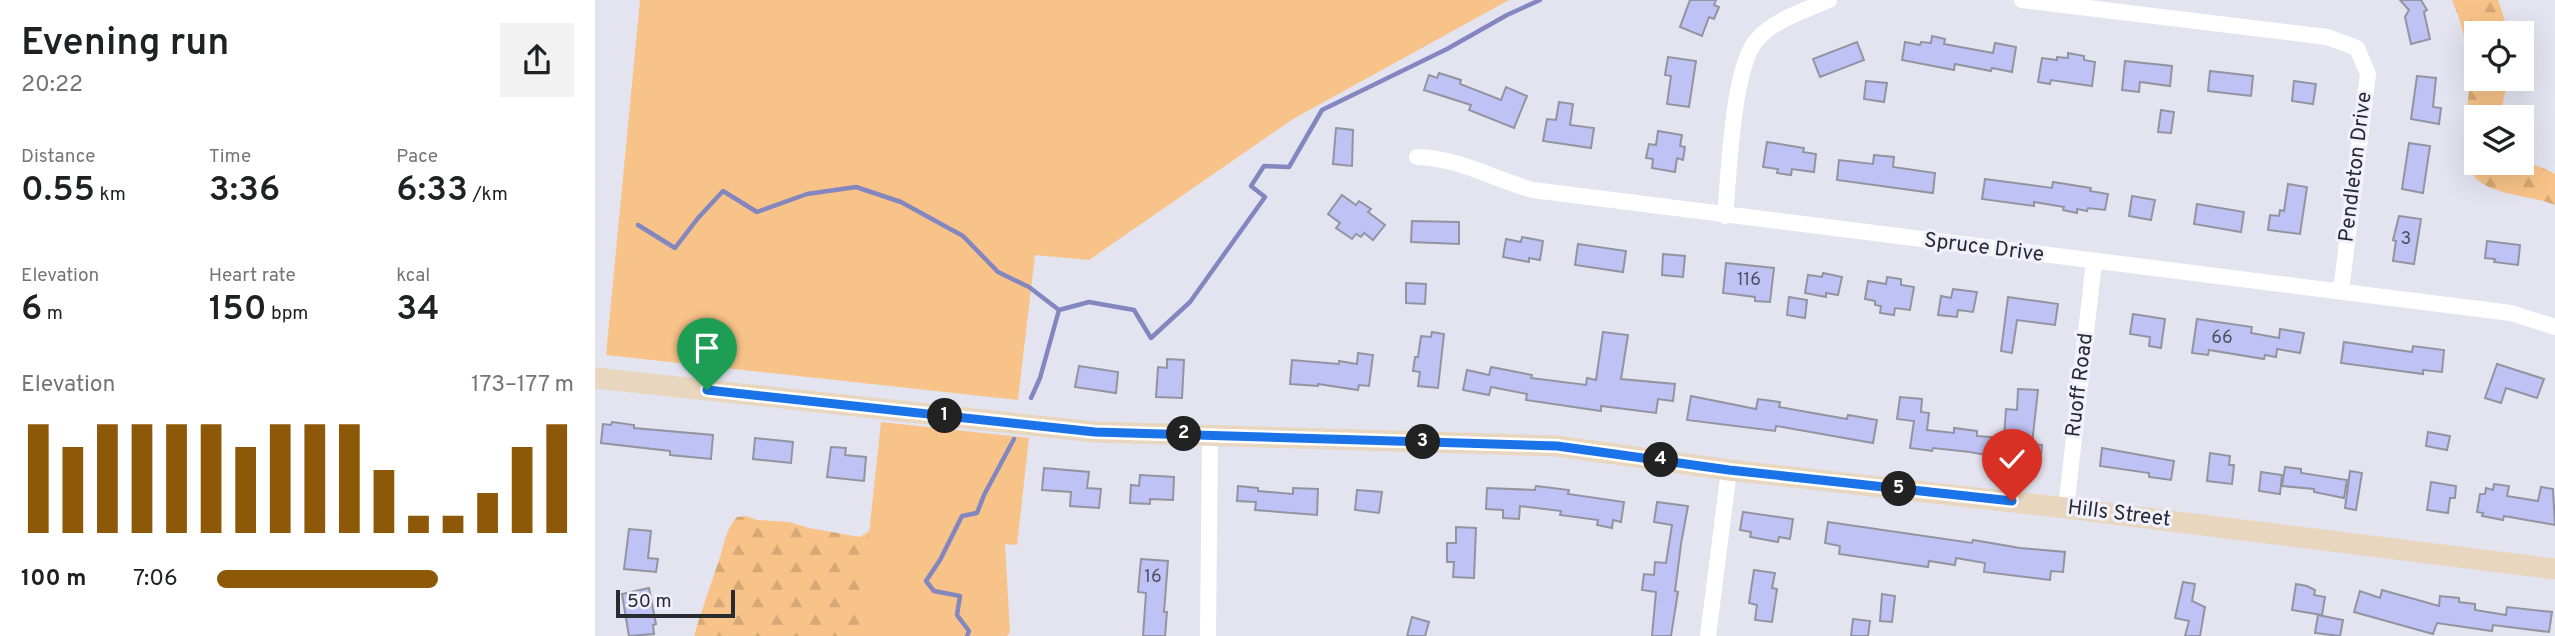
<!DOCTYPE html>
<meta charset="utf-8">
<style>
:root{--surface:#fff;--page:#f2f2f2;--text:#202124;--muted:#757577;--accent:#8d5807}
body{margin:0;font-family:Overpass,sans-serif;background:var(--page);color:var(--text);height:100vh;display:flex;flex-direction:column;font-size:26px;white-space:nowrap}
*{box-sizing:border-box;margin:0}
p{font-size:23px;color:var(--muted)}
.icon{flex:none;width:38px;height:38px;fill:none;stroke:currentColor;stroke-width:2;stroke-linecap:round;stroke-linejoin:round}
.map{position:relative;flex:1;overflow:hidden}
.details{display:flex;flex-direction:column;background:var(--surface);width:595px}
.details>*{flex:none}
.fabs{position:absolute;left:1869px;top:21px;display:grid;gap:14px}
.fabs a{display:grid;place-items:center;width:70px;height:70px;border-radius:0px;background:var(--surface);box-shadow:0 7px 28px #0002;font-size:35px}
.scale{position:absolute;left:21px;bottom:18px;width:119px;box-sizing:border-box;padding-left:7px;border:4px solid #2a2b2f;border-top:0;font-size:19px;line-height:24px;white-space:nowrap;color:#2a2b2f;-webkit-text-stroke:5px #f0f1fe;paint-order:stroke}
.pin{position:absolute;display:grid;place-items:center;width:60px;height:60px;color:#fff;margin:-72px -30px;border-radius:50% 50% 50% 0;rotate:-45deg;box-shadow:0 0 7px #0007}
.pin .icon{rotate:45deg}
.km{position:absolute;width:35px;height:35px;margin:-18px;border-radius:50%;background:#222;color:#fff;font-size:19px;line-height:35px;text-align:center}
.round{display:grid;place-items:center;flex:none;width:74px;height:74px;border-radius:0px;background:var(--page)}
.summary{display:flex;align-items:center;justify-content:space-between;height:119px;padding:0 21px}
h1{font-size:38px;font-weight:600;line-height:52px}
.stats{display:grid;grid-template-columns:repeat(3,1fr);gap:10px;height:119px;padding:7px 21px}
.stats div{display:grid;align-content:center}
.stats b{font-size:35px;font-weight:600}
.stats small{font-size:19px;font-weight:400}
.stats p{font-size:19px}
.chart{height:196px;padding:14px 21px}
.chart p{display:flex;justify-content:space-between}
.chart svg{width:100%;height:126px;margin-top:7px;stroke:var(--accent);stroke-width:6}
ul{padding:0 21px;list-style:none;font-size:23px}
li{display:grid;grid-template-columns:112px 84px 1fr;align-items:center;height:52px}
li i{height:18px;border-radius:9px;background:var(--accent)}
main{display:flex;flex:1;min-height:0}
.map>svg:first-child{display:block}
.forest{fill:url(#forest-firs)}
.green{fill:#f8c388}
.lines{fill:none;stroke-linecap:round;stroke-linejoin:round}
.stream{stroke:#8486c0;stroke-width:4.5}
.building{fill:#bfc2f4;stroke:#9394a0;stroke-width:2}
.street{stroke:#fff;stroke-width:16}
.secondary{stroke:#e9d6be;stroke-width:21}
.route-casing{stroke:#fff;stroke-width:14}
.route{stroke:#1a73e8;stroke-width:9}
.labels{text-anchor:middle;dominant-baseline:central;stroke-width:6;stroke-linejoin:round;paint-order:stroke}
.number-label{font-size:18px;fill:#4f5160}
.street-label{font-size:21px;fill:#2a2b2f;stroke:#f0f1fe}
</style>
<main>
<section class="details">
<div class="summary"><div><h1>Evening run</h1><p>20:22</p></div><a class="round"><svg class="icon" aria-label="share" viewBox="0 0 24 24"><path d="M12 15V3M7 8l5-5 5 5M5 13v7h14v-7"/></svg></a></div>
<div class="stats">
<div><p>Distance</p><b>0.55<small> km</small></b></div>
<div><p>Time</p><b>3:36</b></div>
<div><p>Pace</p><b>6:33<small> /km</small></b></div>
</div>
<div class="stats">
<div><p>Elevation</p><b>6<small> m</small></b></div>
<div><p>Heart rate</p><b>150<small> bpm</small></b></div>
<div><p>kcal</p><b>34</b></div>
</div>
<div class="chart"><p><span>Elevation</span>173–177 m</p>
<svg viewBox="0 0 160 44" preserveAspectRatio="none"><path d="M5 44V6M15 44V14M25 44V6M35 44V6M45 44V6M55 44V6M65 44V14M75 44V6M85 44V6M95 44V6M105 44V22M115 44V38M125 44V38M135 44V30M145 44V14M155 44V6"/></svg>
</div>
<ul>
<li><b>100 m</b>7:06<i style="width:62%"></i></li>
</ul>
</section>
<div class="map">
<svg width="1960" height="636" viewBox="0 0 1960 636">
<defs>
<pattern id="forest-firs" width="22" height="20" patternUnits="userSpaceOnUse" patternTransform="scale(1.75)"><rect width="22" height="20" fill="#f8c388"/><path d="M5 1l3.5 6h-7zM16 11l3.5 6h-7z" fill="#d5a876"/></pattern>
</defs>
<rect width="100%" height="100%" fill="#e3e4f0"/>
<g class="forest">
<path d="M 1857,0 L 1903,0 L 1914,33 L 1881,33 L 1881,79 L 1913,79 L 1907,106 L 1910,117 L 1881,117 L 1881,163 L 1927,163 L 1927,157 C 1937,166 1949,167 1960,174 L 1960,205 C 1939,196 1899,195 1883,180 C 1864,165 1875,97 1874,74 C 1873,49 1867,23 1857,0 Z"/>
<path d="M 152,516 L 162,520 L 194,522 L 214,528 L 265,537 L 274,531 L 285,636 L 99,636 C 107,609 116,584 125,557 C 130,542 130,530 142,517 Z"/>
</g>
<g class="green">
<path d="M 45,0 L 914,0 L 698,119 L 494,260 L 440,255 L 423,400 L 11,355 Z"/>
<path d="M 286,422 L 434,438 L 422,545 L 410,544 L 415,632 L 412,636 L 263,636 Z"/>
</g>
<g class="lines">
<g class="stream">
<path d="M 43,225 L 80,248 L 103,218 L 128,191 L 162,212 L 212,194 L 261,187 L 306,202 L 368,236 L 403,272 L 434,287 L 464,310 L 494,302 L 539,310 L 556,338 L 595,302 L 670,197 L 656,186 L 669,166 L 694,167 L 727,110 L 852,49 L 912,15 L 945,0"/>
<path d="M 436,398 L 445,378 L 464,310"/>
<path d="M 372,636 L 374,631 L 362,615 L 365,596 L 339,591 L 331,581 L 345,560 L 367,516 L 382,513 L 389,495 L 419,439"/>
</g>
</g>
<g class="building">
<path d="M 1095,0 L 1121,0 L 1119,5 L 1124,7 L 1119,19 L 1114,17 L 1107,36 L 1085,27 Z"/>
<path d="M 1805,0 L 1826,0 L 1832,10 L 1829,12 L 1835,39 L 1816,44 L 1810,17 L 1814,10 Z"/>
<path d="M 1337,36 L 1350,39 L 1349,44 L 1398,53 L 1400,43 L 1421,47 L 1417,72 L 1397,68 L 1396,71 L 1360,64 L 1359,70 L 1307,60 L 1310,42 L 1325,45 L 1326,42 L 1336,43 Z"/>
<path d="M 1262,42 L 1269,60 L 1225,77 L 1218,59 Z"/>
<path d="M 1473,53 L 1489,56 L 1489,60 L 1500,62 L 1497,86 L 1456,80 L 1455,84 L 1443,82 L 1447,58 L 1462,60 L 1462,57 L 1473,58 Z"/>
<path d="M 1073,57 L 1101,61 L 1094,107 L 1072,104 L 1076,76 L 1070,75 Z"/>
<path d="M 1530,61 L 1577,66 L 1575,86 L 1545,82 L 1544,92 L 1527,90 Z"/>
<path d="M 1615,71 L 1658,76 L 1656,96 L 1613,91 Z"/>
<path d="M 844,73 L 866,80 L 865,84 L 906,100 L 911,87 L 932,96 L 919,128 L 874,110 L 876,105 L 829,90 L 834,75 L 842,78 Z"/>
<path d="M 1822,76 L 1841,78 L 1838,107 L 1846,108 L 1844,124 L 1816,119 Z"/>
<path d="M 1271,81 L 1292,83 L 1289,102 L 1269,99 Z"/>
<path d="M 1699,81 L 1721,84 L 1718,104 L 1697,101 Z"/>
<path d="M 964,102 L 978,104 L 975,125 L 999,128 L 996,148 L 948,141 L 952,119 L 961,120 Z"/>
<path d="M 1566,110 L 1579,112 L 1576,133 L 1563,132 Z"/>
<path d="M 741,128 L 758,130 L 757,166 L 738,164 Z"/>
<path d="M 1063,131 L 1087,135 L 1085,146 L 1090,147 L 1088,160 L 1082,158 L 1080,172 L 1057,168 L 1058,159 L 1051,158 L 1054,144 L 1061,145 Z"/>
<path d="M 1172,142 L 1209,148 L 1208,152 L 1221,154 L 1219,172 L 1197,169 L 1196,175 L 1182,173 L 1183,169 L 1168,167 Z"/>
<path d="M 1814,143 L 1835,146 L 1828,193 L 1807,189 Z"/>
<path d="M 1279,155 L 1299,157 L 1298,167 L 1340,173 L 1338,193 L 1242,180 L 1244,160 L 1278,164 Z"/>
<path d="M 1390,179 L 1457,188 L 1458,182 L 1496,188 L 1495,191 L 1513,194 L 1510,210 L 1493,208 L 1492,211 L 1482,209 L 1482,213 L 1468,210 L 1469,207 L 1439,202 L 1439,206 L 1387,199 Z"/>
<path d="M 1693,184 L 1712,187 L 1705,234 L 1673,230 L 1675,215 L 1684,216 L 1685,210 L 1689,211 Z"/>
<path d="M 747,195 L 761,205 L 764,201 L 776,209 L 773,212 L 790,225 L 778,240 L 769,233 L 766,237 L 761,234 L 757,239 L 741,228 L 745,223 L 733,214 Z"/>
<path d="M 1537,196 L 1560,200 L 1556,220 L 1534,216 Z"/>
<path d="M 1602,204 L 1649,212 L 1646,232 L 1599,224 Z"/>
<path d="M 1804,216 L 1826,219 L 1819,264 L 1798,261 L 1801,241 L 1798,240 Z"/>
<path d="M 817,221 L 864,222 L 864,244 L 816,242 Z"/>
<path d="M 927,237 L 948,241 L 945,260 L 934,258 L 934,262 L 908,257 L 911,239 L 926,242 Z"/>
<path d="M 1892,241 L 1925,245 L 1923,265 L 1899,262 L 1900,259 L 1890,258 Z"/>
<path d="M 983,244 L 1031,251 L 1028,272 L 980,265 Z"/>
<path d="M 1068,254 L 1090,256 L 1088,277 L 1067,275 Z"/>
<path d="M 1131,263 L 1179,268 L 1175,302 L 1160,301 L 1160,297 L 1128,293 Z"/>
<path d="M 1228,273 L 1247,277 L 1243,295 L 1231,293 L 1231,297 L 1210,293 L 1213,275 L 1227,277 Z"/>
<path d="M 1292,277 L 1306,279 L 1306,285 L 1319,287 L 1315,310 L 1300,308 L 1299,315 L 1285,313 L 1286,306 L 1280,305 L 1280,301 L 1270,299 L 1273,281 L 1291,284 Z"/>
<path d="M 811,283 L 831,284 L 830,304 L 811,303 Z"/>
<path d="M 1358,289 L 1382,292 L 1378,312 L 1363,310 L 1362,317 L 1343,315 L 1346,296 L 1356,298 Z"/>
<path d="M 1194,297 L 1212,300 L 1210,318 L 1192,315 Z"/>
<path d="M 1413,297 L 1463,304 L 1460,325 L 1422,320 L 1417,353 L 1406,351 Z"/>
<path d="M 1538,314 L 1570,319 L 1566,348 L 1554,346 L 1555,337 L 1535,334 Z"/>
<path d="M 1602,319 L 1657,327 L 1656,333 L 1684,338 L 1685,329 L 1709,333 L 1705,353 L 1682,349 L 1681,357 L 1670,355 L 1669,359 L 1614,350 L 1613,355 L 1597,353 Z"/>
<path d="M 837,332 L 849,334 L 843,388 L 823,386 L 825,372 L 818,371 L 820,357 L 823,357 L 826,336 L 836,337 Z"/>
<path d="M 1008,332 L 1033,335 L 1026,379 L 1080,384 L 1078,401 L 1063,399 L 1061,413 L 1006,406 L 1006,411 L 931,400 L 932,394 L 896,387 L 894,395 L 868,390 L 872,370 L 894,375 L 896,367 L 937,375 L 936,378 L 991,385 L 992,378 L 1001,380 Z"/>
<path d="M 1749,342 L 1817,352 L 1818,346 L 1849,350 L 1847,372 L 1828,370 L 1828,374 L 1746,363 Z"/>
<path d="M 763,353 L 778,355 L 774,386 L 764,385 L 763,390 L 723,384 L 723,386 L 695,384 L 697,360 L 744,364 L 744,361 L 762,364 Z"/>
<path d="M 572,359 L 589,360 L 587,398 L 561,397 L 563,367 L 572,368 Z"/>
<path d="M 1902,364 L 1949,379 L 1942,398 L 1911,388 L 1906,403 L 1890,398 Z"/>
<path d="M 484,366 L 523,372 L 521,393 L 480,387 Z"/>
<path d="M 1423,389 L 1443,390 L 1437,444 L 1447,445 L 1445,465 L 1375,452 L 1338,448 L 1337,451 L 1315,448 L 1319,421 L 1302,419 L 1305,397 L 1327,399 L 1326,412 L 1334,413 L 1332,430 L 1359,433 L 1359,428 L 1382,431 L 1382,436 L 1409,438 L 1411,409 L 1422,410 Z"/>
<path d="M 1096,396 L 1161,409 L 1163,399 L 1185,402 L 1184,407 L 1252,419 L 1253,415 L 1282,420 L 1278,443 L 1181,426 L 1180,431 L 1092,420 Z"/>
<path d="M 17,422 L 39,425 L 39,428 L 118,435 L 116,459 L 75,455 L 75,451 L 6,443 L 8,424 L 16,425 Z"/>
<path d="M 1833,432 L 1855,436 L 1852,450 L 1831,446 Z"/>
<path d="M 160,438 L 198,442 L 196,463 L 158,459 Z"/>
<path d="M 236,447 L 251,448 L 250,455 L 271,457 L 269,481 L 232,477 Z"/>
<path d="M 1507,448 L 1579,461 L 1576,480 L 1554,477 L 1554,473 L 1505,466 Z"/>
<path d="M 1615,453 L 1635,456 L 1634,465 L 1639,465 L 1637,484 L 1612,481 Z"/>
<path d="M 1690,467 L 1706,469 L 1706,473 L 1752,480 L 1749,498 L 1719,492 L 1719,489 L 1687,486 Z"/>
<path d="M 449,468 L 494,472 L 492,488 L 506,489 L 504,508 L 475,506 L 476,492 L 447,490 Z"/>
<path d="M 1755,471 L 1767,473 L 1761,510 L 1750,508 Z"/>
<path d="M 1666,472 L 1687,475 L 1685,494 L 1664,491 Z"/>
<path d="M 545,475 L 579,477 L 578,500 L 555,499 L 555,504 L 535,503 L 536,485 L 544,486 Z"/>
<path d="M 1836,482 L 1861,486 L 1860,498 L 1855,498 L 1853,513 L 1832,510 Z"/>
<path d="M 1899,484 L 1914,486 L 1912,496 L 1943,501 L 1946,487 L 1958,489 L 1960,525 L 1909,516 L 1908,520 L 1887,516 L 1888,513 L 1882,512 L 1885,494 L 1890,494 L 1891,488 L 1898,490 Z"/>
<path d="M 643,486 L 663,488 L 663,491 L 698,494 L 698,488 L 723,489 L 722,515 L 660,510 L 661,502 L 642,501 Z"/>
<path d="M 941,486 L 974,490 L 973,494 L 1029,502 L 1026,522 L 1018,520 L 1017,528 L 1002,525 L 1003,520 L 965,515 L 966,511 L 925,506 L 924,519 L 908,518 L 908,510 L 891,509 L 892,488 L 940,490 Z"/>
<path d="M 762,490 L 787,492 L 784,513 L 760,510 Z"/>
<path d="M 1062,502 L 1093,506 L 1086,544 L 1080,591 L 1083,592 L 1076,636 L 1057,636 L 1061,592 L 1047,590 L 1049,574 L 1059,575 L 1060,562 L 1071,563 L 1077,525 L 1059,522 Z"/>
<path d="M 1148,512 L 1198,519 L 1195,539 L 1184,537 L 1183,542 L 1155,537 L 1156,532 L 1145,530 Z"/>
<path d="M 1233,522 L 1377,543 L 1378,540 L 1425,548 L 1470,552 L 1468,572 L 1456,571 L 1455,580 L 1389,572 L 1390,563 L 1361,558 L 1360,565 L 1334,561 L 1333,567 L 1244,554 L 1245,546 L 1230,543 Z"/>
<path d="M 861,527 L 881,528 L 879,578 L 858,577 L 859,562 L 852,562 L 852,543 L 861,543 Z"/>
<path d="M 34,529 L 56,531 L 53,558 L 63,559 L 61,572 L 29,569 Z"/>
<path d="M 546,559 L 573,561 L 569,612 L 572,612 L 570,636 L 548,636 L 551,593 L 543,592 Z"/>
<path d="M 1159,570 L 1180,573 L 1177,588 L 1182,589 L 1177,622 L 1160,620 L 1162,605 L 1154,603 Z"/>
<path d="M 1588,582 L 1600,584 L 1597,601 L 1610,607 L 1605,636 L 1590,636 L 1594,621 L 1580,618 Z"/>
<path d="M 1701,584 L 1712,586 L 1720,590 L 1719,595 L 1730,597 L 1727,615 L 1697,610 Z"/>
<path d="M 54,588 L 61,624 L 58,625 L 59,634 L 34,636 L 27,594 Z"/>
<path d="M 1787,590 L 1844,606 L 1845,596 L 1864,598 L 1864,602 L 1880,604 L 1880,610 L 1911,615 L 1912,607 L 1957,612 L 1954,632 L 1898,625 L 1897,631 L 1842,623 L 1838,634 L 1759,612 L 1765,591 L 1785,598 Z"/>
<path d="M 1287,594 L 1300,596 L 1297,622 L 1285,621 Z"/>
<path d="M 1723,615 L 1748,620 L 1745,636 L 1720,633 Z"/>
<path d="M 817,617 L 834,622 L 830,636 L 812,636 Z"/>
<path d="M 1258,619 L 1275,621 L 1273,636 L 1256,636 Z"/>
</g>
<g class="lines">
<g class="street">
<path d="M 1427,0 L 1732,37 L 1762,48 L 1773,74 L 1746,291"/>
<path d="M 822,157 C 864,158 898,179 938,190 L 1916,313 L 1960,327"/>
<path d="M 1130,216 C 1134,175 1137,73 1160,42 C 1177,20 1209,11 1234,0"/>
<path d="M 1471,508 L 1499,262"/>
<path d="M 613,636 L 615,435"/>
<path d="M 1113,636 L 1134,470"/>
</g>
<path class="secondary" d="M 0,378 L 500,432 L 962,446 L 1134,470 L 1471,508 L 1960,569"/>
</g>
<g class="lines">
<g class="route-casing">
<path id="route" d="M 112,390 L 500,432 L 962,446 L 1134,470 L 1417,501"/>
</g>
<use href="#route" class="route"/>
</g>
<g class="labels">
<g class="number-label">
<text x="1811" y="239">3</text>
<text x="1154" y="280">116</text>
<text x="1627" y="338">66</text>
<text x="558" y="577">16</text>
</g>
<g class="street-label">
<text transform="translate(1761 167) rotate(-83)">Pendleton Drive</text>
<text transform="translate(1389 248) rotate(7)">Spruce Drive</text>
<text transform="translate(1485 385) rotate(-83)">Ruoff Road</text>
<text transform="translate(1524 514) rotate(7)">Hills Street</text>
</g>
</g>
</svg>
<div class="fabs">
<a><svg class="icon" aria-label="locate" viewBox="0 0 24 24"><circle cx="12" cy="12" r="6"/><path d="M12 2v4M12 18v4M2 12h4M18 12h4"/></svg></a>
<a><svg class="icon" aria-label="layers" viewBox="0 0 24 24"><path d="M12 4l9 5-9 5-9-5zM3 14l9 5 9-5"/></svg></a>
</div>
<div class="scale">50 m</div>
<div class="pin" style="left:112px;top:390px;background:#1e9e55"><svg class="icon" aria-label="arrive" viewBox="0 0 24 24"><path d="M6 21V4h12l-3 4 3 4H6"/></svg></div>
<div class="pin" style="left:1417px;top:501px;background:#d93025"><svg class="icon" aria-label="check" viewBox="0 0 24 24"><path d="M5 12l5 5 9-10"/></svg></div>
<b class="km" style="left:350px;top:416px">1</b>
<b class="km" style="left:589px;top:434px">2</b>
<b class="km" style="left:828px;top:442px">3</b>
<b class="km" style="left:1066px;top:460px">4</b>
<b class="km" style="left:1304px;top:489px">5</b>
</div>
</main>
